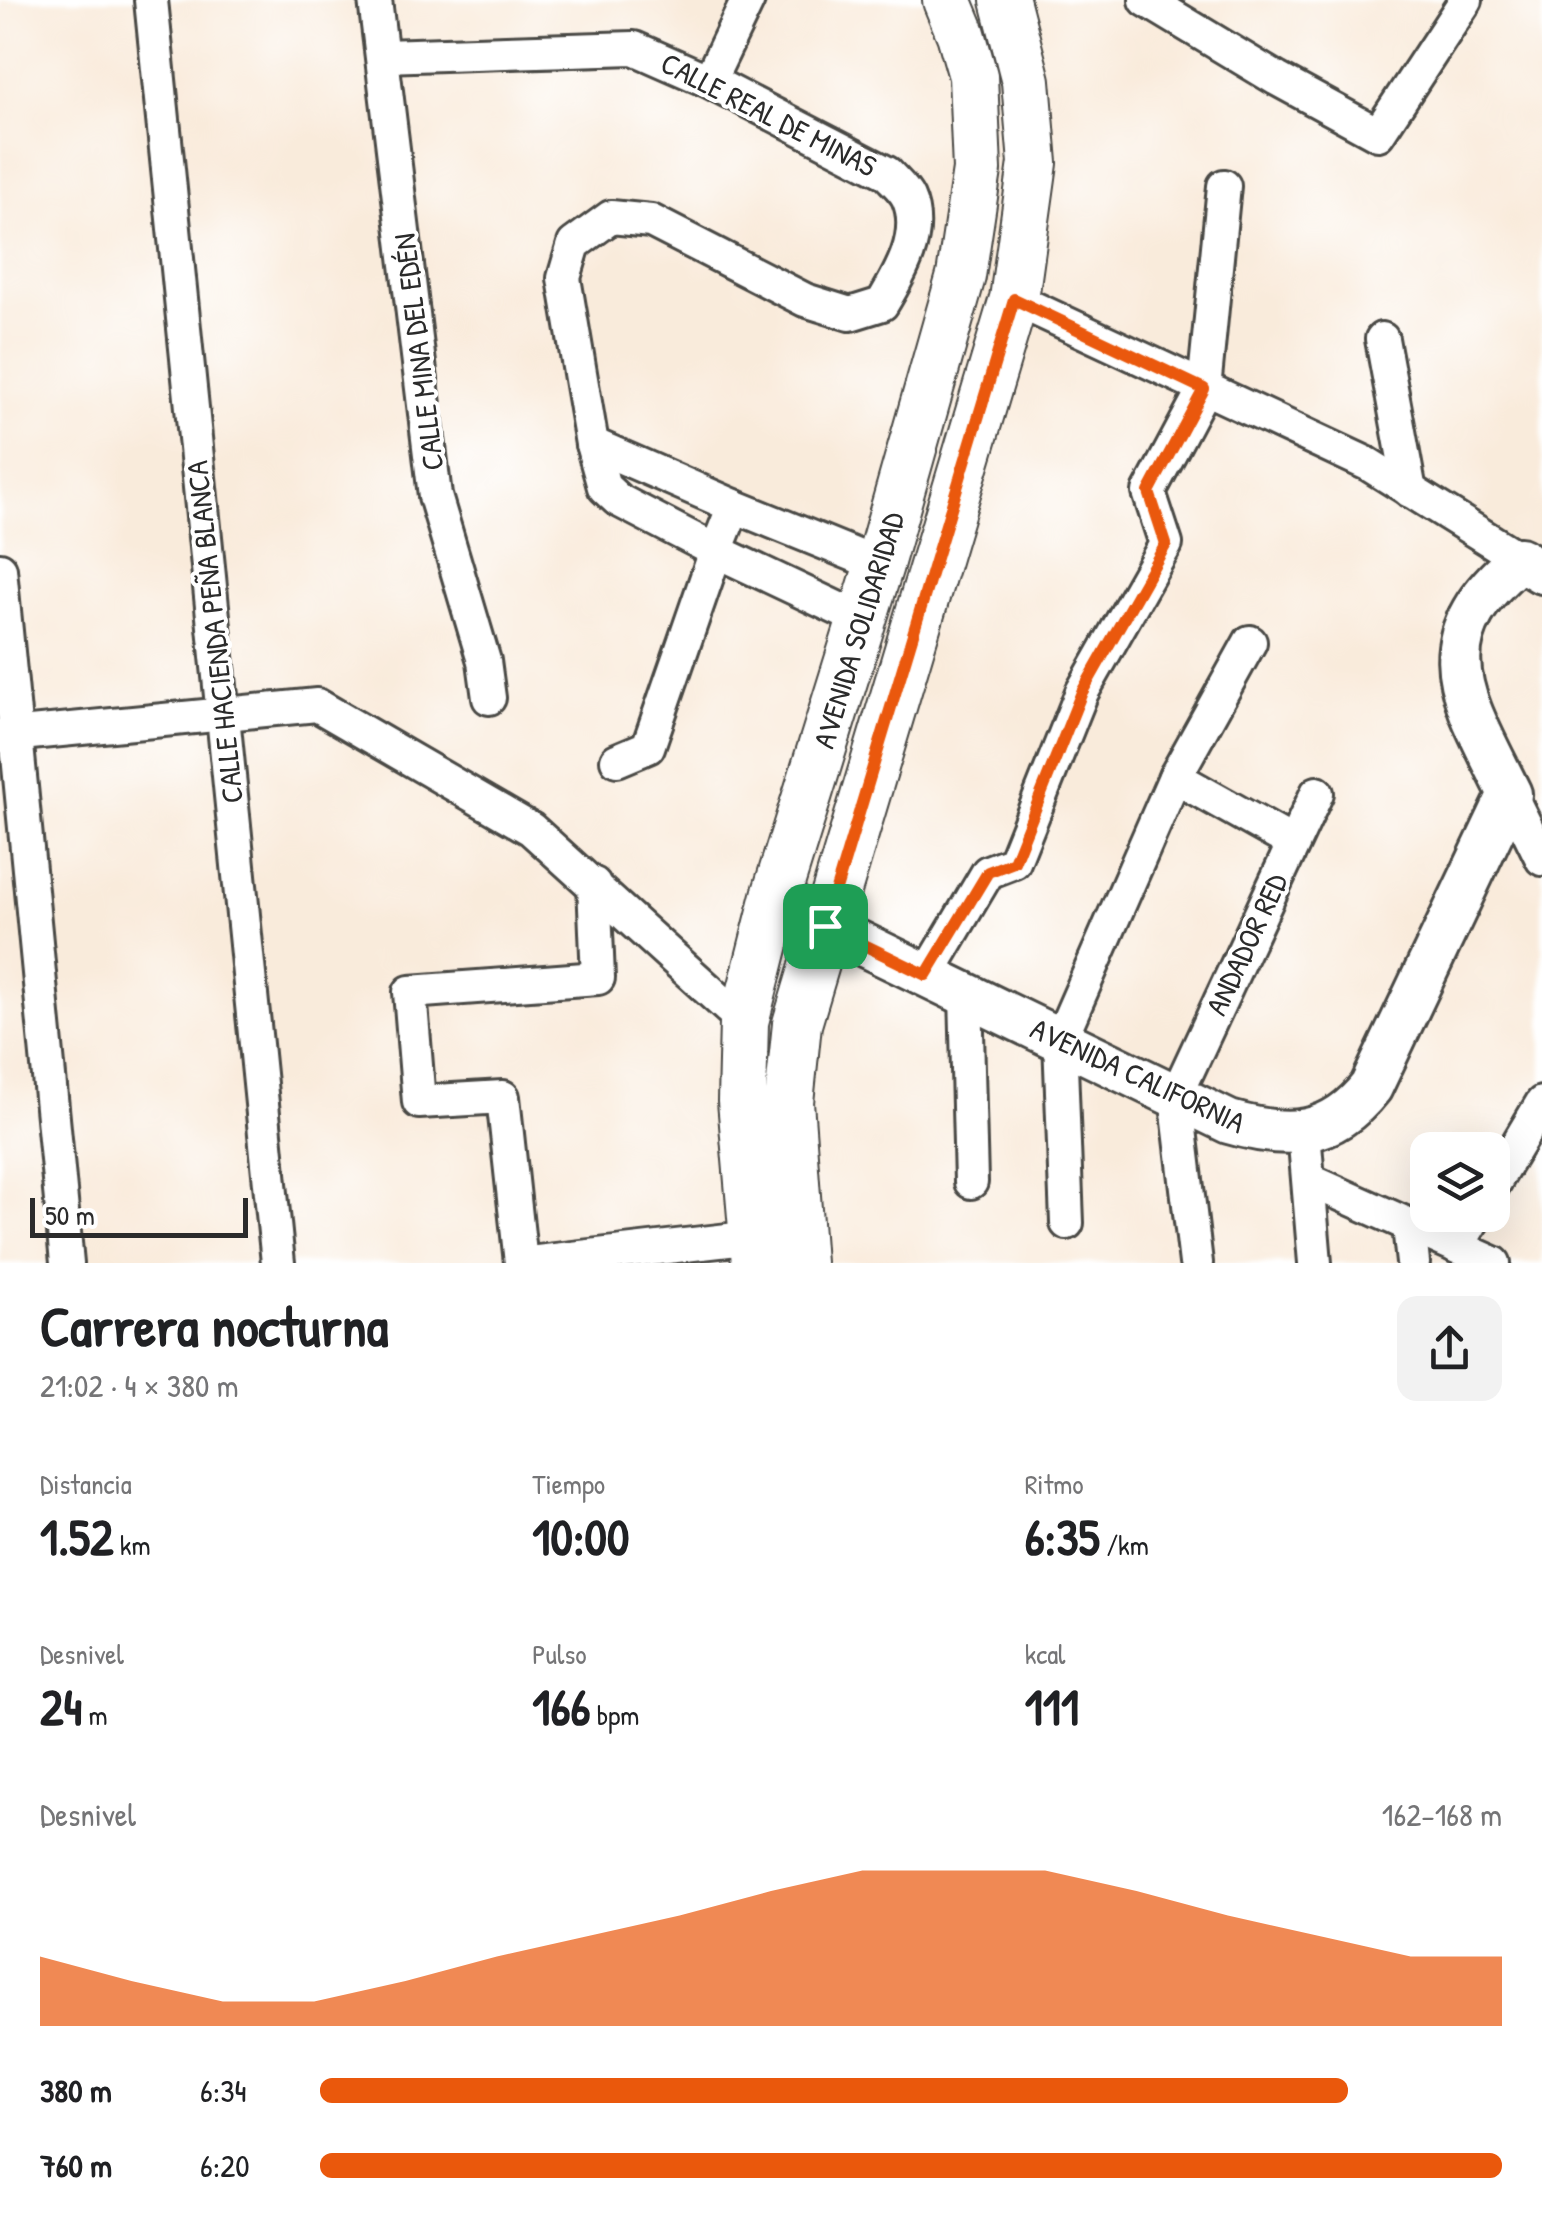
<!DOCTYPE html>
<html lang="es">
<meta charset="utf-8">
<style>
:root{--surface:#fff;--page:#f2f2f2;--text:#202124;--muted:#757577;--accent:#ea580c}
body{margin:0;font-family:"Patrick Hand",sans-serif;background:var(--page);color:var(--text);height:100vh;display:flex;flex-direction:column;font-size:38px;white-space:nowrap}
*{box-sizing:border-box;margin:0}
p{font-size:32px;color:var(--muted)}
.icon{flex:none;width:55px;height:55px;fill:none;stroke:currentColor;stroke-width:2;stroke-linecap:round;stroke-linejoin:round}
.map{position:relative;height:1263px;overflow:hidden}
.panel{display:flex;flex-direction:column;background:var(--surface);flex:1}
.panel>*{flex:none}
.controls{position:absolute;left:1410px;top:1132px;display:grid;gap:20px}
.controls a{display:grid;place-items:center;width:100px;height:100px;border-radius:20px;background:var(--surface);box-shadow:0 10px 40px #0002;font-size:50px}
.scale{position:absolute;left:30px;bottom:25px;width:218px;box-sizing:border-box;padding-left:10px;border:5px solid #2b2b2b;border-top:0;font-size:28px;line-height:35px;white-space:nowrap;color:#2b2b2b;-webkit-text-stroke:8px #fff;paint-order:stroke}
.pin{position:absolute;display:grid;place-items:center;width:85px;height:85px;color:#fff;margin:-42px;border-radius:20px;box-shadow:0 5px 15px #0006}
.round{display:grid;place-items:center;flex:none;width:105px;height:105px;border-radius:20px;background:var(--page)}
.overview{display:flex;align-items:center;justify-content:space-between;height:170px;padding:0 40px}
h1{font-size:55px;font-weight:800;line-height:75px}
.figures{display:grid;grid-template-columns:repeat(3,1fr);gap:15px;height:170px;padding:10px 40px}
.figures div{display:grid;align-content:center}
.figures b{font-size:50px;font-weight:800}
.figures small{font-size:28px;font-weight:400}
.figures p{font-size:28px}
.chart{height:280px;padding:20px 40px}
.chart p{display:flex;justify-content:space-between}
.chart svg{width:100%;height:180px;margin-top:10px;fill:var(--accent);opacity:.7}
ul{padding:0 40px;list-style:none;font-size:32px}
li{display:grid;grid-template-columns:160px 120px 1fr;align-items:center;height:75px}
li i{height:25px;border-radius:12px;background:var(--accent)}
.map>svg:first-child{display:block}
.lines{fill:none;stroke-linecap:round;stroke-linejoin:round}
.minor-casing{stroke:#4a4845;stroke-width:38}
.tertiary-casing{stroke:#4a4845;stroke-width:48}
.secondary-casing{stroke:#4a4845;stroke-width:52}
.minor{stroke:#fff;stroke-width:32}
.tertiary{stroke:#fff;stroke-width:42}
.secondary{stroke:#fff;stroke-width:48}
.route-casing{stroke:#fff;stroke-width:20}
.route{stroke:#ea580c;stroke-width:12}
.labels{text-anchor:middle;dominant-baseline:central;stroke-width:8;stroke-linejoin:round;paint-order:stroke}
.street-label{font-size:30px;fill:#2b2b2b;stroke:#fff}
</style>
<div class="map">
<svg width="1542" height="1263" viewBox="0 0 1542 1263">
<rect width="100%" height="100%" fill="#fff"/>
<filter id="ink" filterUnits="userSpaceOnUse"><feTurbulence type="fractalNoise" baseFrequency=".01" numOctaves="2"/><feDisplacementMap in="SourceGraphic" scale="20" xChannelSelector="R" yChannelSelector="G"/><feConvolveMatrix kernelMatrix="1 2 1 2 8 2 1 2 1" color-interpolation-filters="sRGB"/></filter>
<filter id="wash" filterUnits="userSpaceOnUse"><feTurbulence type="fractalNoise" baseFrequency=".0048" numOctaves="4" result="noise"/><feDisplacementMap in="SourceGraphic" scale="40" xChannelSelector="R" yChannelSelector="G"/><feGaussianBlur stdDeviation="2.25" result="paint"/><feColorMatrix in="noise" values="0 0 0 0 0 0 0 0 0 0 0 0 0 0 0 0 0 1.4 0 .05"/><feComposite in="paint" operator="in"/></filter>
<g filter="url(#wash)">
<rect width="100%" height="100%" fill="#f9ebdb"/>
</g>
<g filter="url(#ink)">
<g class="lines">
<g class="minor-casing">
<g id="minor">
<path d="M 151,0 L 278,1263"/>
<path d="M 375,0 L 435,496 L 484,661 L 489,698"/>
<path d="M 1146,0 L 1277,79 L 1378,134 L 1466,0"/>
<path d="M 383,56 L 634,48 L 709,81 L 887,173 C 893,180 904,189 908,198 C 924,234 900,274 882,304 L 850,314 L 805,300 L 651,221 L 611,217 L 574,244 L 564,278 L 592,444 L 604,487 L 618,500 L 716,551 L 862,620"/>
<path d="M 709,81 L 748,0"/>
<path d="M 1014,299 L 1368,464 L 1520,559"/>
<path d="M 1382,339 L 1410,491"/>
<path d="M 592,444 L 734,506 L 879,565"/>
<path d="M 0,569 L 67,1263"/>
<path d="M 0,736 L 317,705 L 531,829 L 744,1022"/>
<path d="M 617,760 L 648,747 L 716,551 L 734,506"/>
<path d="M 1175,777 L 1293,843"/>
<path d="M 1510,794 L 1542,859"/>
<path d="M 927,975 L 988,872 L 1014,862 L 1082,692 L 1166,544 L 1149,492 L 1204,389 L 1224,186"/>
<path d="M 966,994 L 971,1182"/>
<path d="M 1304,1132 L 1315,1263"/>
<path d="M 1309,1180 L 1494,1263"/>
<path d="M 1492,1187 L 1542,1103"/>
<path d="M 1067,1223 L 1060,1040 L 1175,777 L 1250,642"/>
<path d="M 1409,1226 L 1413,1263"/>
<path d="M 1457,1247 L 1476,1215"/>
<path d="M 521,1263 L 503,1097 L 419,1102 L 410,992 L 598,978 L 594,884"/>
<path d="M 529,1263 L 754,1237"/>
<path d="M 1196,1263 L 1176,1096 L 1317,793"/>
</g>
</g>
<g class="tertiary-casing">
<path id="tertiary" d="M 776,896 L 825,926 L 1229,1122 C 1287,1139 1331,1138 1371,1087 L 1510,794 C 1463,697 1420,642 1520,559 L 1542,572"/>
</g>
<g class="secondary-casing">
<g id="secondary">
<path d="M 756,1263 L 742,1101 L 744,1022 L 776,896 L 879,565 L 961,276 L 977,170 L 973,76 L 961,34 L 947,0"/>
<path d="M 801,1263 L 789,1102 L 797,1024 L 1014,299 L 1033,163 L 1026,81 L 1005,0"/>
</g>
</g>
<use href="#minor" class="minor"/>
<use href="#tertiary" class="tertiary"/>
<use href="#secondary" class="secondary"/>
</g>
</g>
<g class="lines" filter="url(#ink)">
<g class="route-casing">
<path id="route" d="M 1014,299 L 1204,389 L 1149,492 L 1166,544 L 1082,692 L 1014,862 L 988,872 L 926,975 L 825,926 Z"/>
</g>
<use href="#route" class="route"/>
</g>
<g class="labels">
<g class="street-label">
<text transform="translate(769 114) rotate(27)">CALLE REAL DE MINAS</text>
<text transform="translate(418 352) rotate(-97)">CALLE MINA DEL EDÉN</text>
<text transform="translate(858 630) rotate(-73)">AVENIDA SOLIDARIDAD</text>
<text transform="translate(214 632) rotate(-96)">CALLE HACIENDA PEÑA BLANCA</text>
<text transform="translate(1246 944) rotate(-65)">ANDADOR RED</text>
<text transform="translate(1138 1075) rotate(25)">AVENIDA CALIFORNIA</text>
</g>
</g>
</svg>
<div class="controls">
<a><svg class="icon" aria-label="layers" viewBox="0 0 24 24"><path d="M12 4l9 5-9 5-9-5zM3 14l9 5 9-5"/></svg></a>
</div>
<div class="scale">50 m</div>
<div class="pin" style="left:825px;top:926px;background:#1e9e55"><svg class="icon" aria-label="arrive" viewBox="0 0 24 24"><path d="M6 21V4h12l-3 4 3 4H6"/></svg></div>
</div>
<section class="panel">
<div class="overview"><div><h1>Carrera nocturna</h1><p>21:02 · 4 × 380 m</p></div><a class="round"><svg class="icon" aria-label="share" viewBox="0 0 24 24"><path d="M12 15V3M7 8l5-5 5 5M5 13v7h14v-7"/></svg></a></div>
<div class="figures">
<div><p>Distancia</p><b>1.52<small> km</small></b></div>
<div><p>Tiempo</p><b>10:00</b></div>
<div><p>Ritmo</p><b>6:35<small> /km</small></b></div>
</div>
<div class="figures">
<div><p>Desnivel</p><b>24<small> m</small></b></div>
<div><p>Pulso</p><b>166<small> bpm</small></b></div>
<div><p>kcal</p><b>111</b></div>
</div>
<div class="chart"><p><span>Desnivel</span>162–168 m</p>
<svg viewBox="0 0 160 44" preserveAspectRatio="none"><path d="M0 44V27L10 33L20 38L30 38L40 33L50 27L60 22L70 17L80 11L90 6L100 6L110 6L120 11L130 17L140 22L150 27L160 27V44z"/></svg>
</div>
<ul>
<li><b>380 m</b>6:34<i style="width:87%"></i></li>
<li><b>760 m</b>6:20<i style="width:100%"></i></li>
</ul>
</section>
